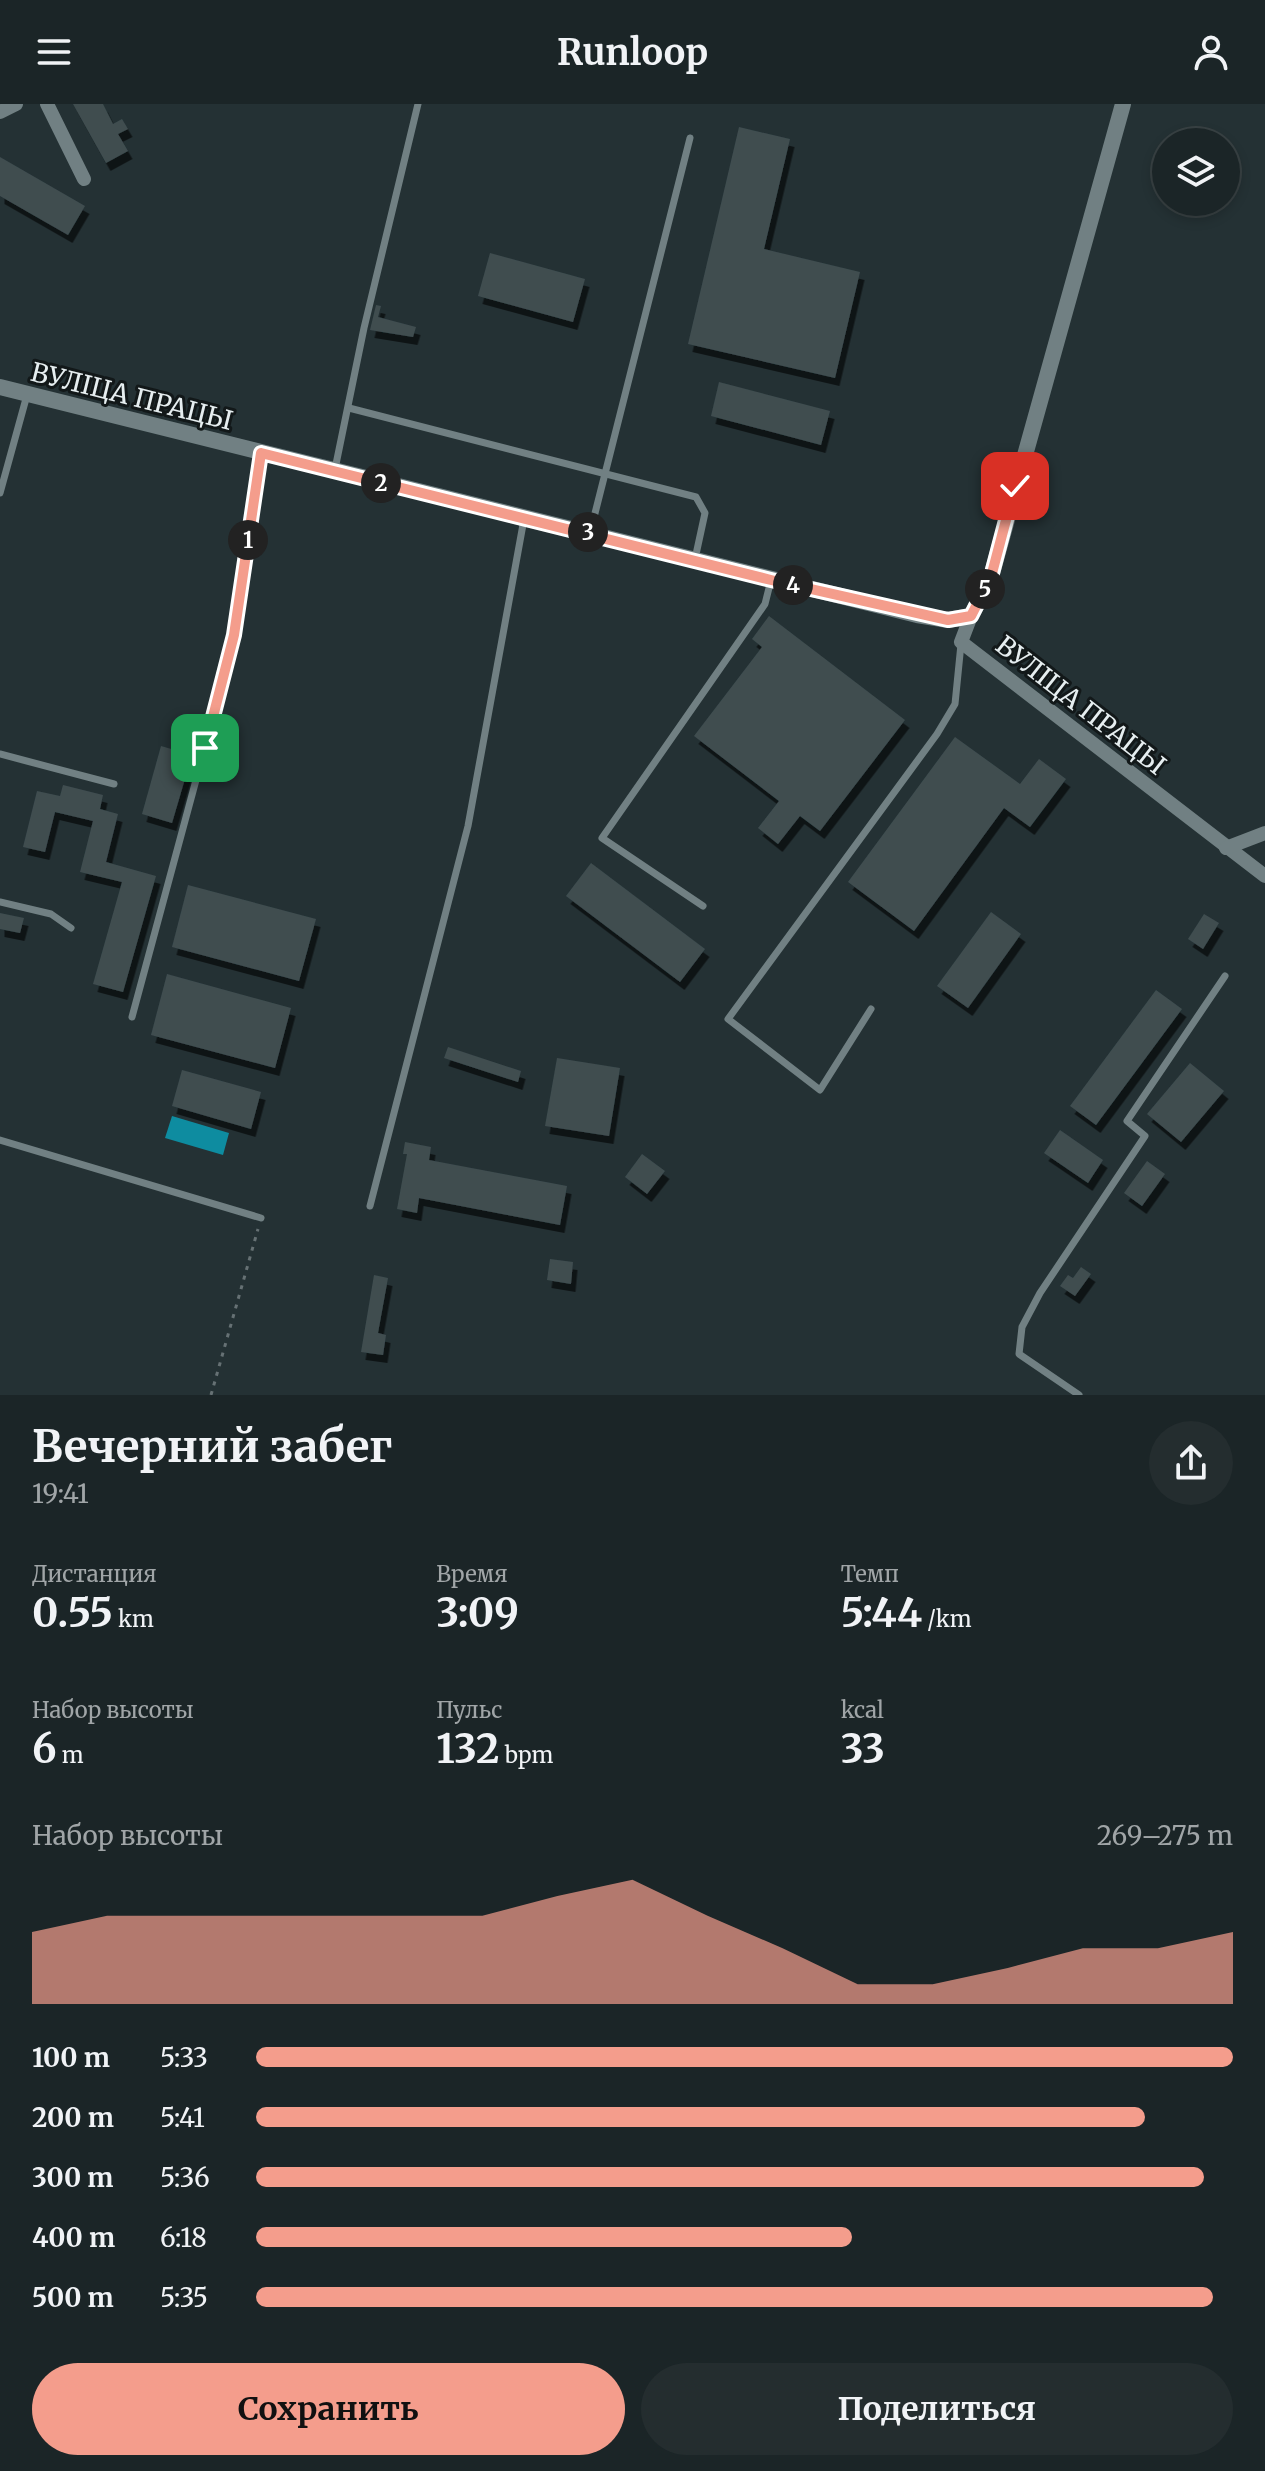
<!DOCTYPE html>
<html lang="ru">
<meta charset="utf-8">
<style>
:root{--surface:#1b2527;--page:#242d2f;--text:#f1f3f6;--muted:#a0a5a7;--line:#394244;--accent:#f49d8c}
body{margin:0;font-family:Merriweather,serif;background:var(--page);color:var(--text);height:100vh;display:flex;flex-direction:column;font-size:30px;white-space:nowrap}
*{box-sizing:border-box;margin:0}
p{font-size:26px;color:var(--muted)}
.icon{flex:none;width:44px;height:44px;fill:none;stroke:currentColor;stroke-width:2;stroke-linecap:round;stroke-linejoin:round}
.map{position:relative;height:1291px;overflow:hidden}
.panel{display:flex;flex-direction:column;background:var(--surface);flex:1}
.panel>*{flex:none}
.buttons{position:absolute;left:1152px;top:24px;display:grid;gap:16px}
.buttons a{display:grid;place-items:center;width:88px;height:88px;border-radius:50%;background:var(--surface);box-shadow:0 4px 12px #0003,0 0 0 2px var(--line);font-size:40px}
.pin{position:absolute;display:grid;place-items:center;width:68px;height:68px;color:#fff;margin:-34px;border-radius:16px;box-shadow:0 4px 12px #0006}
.km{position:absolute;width:40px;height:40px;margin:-20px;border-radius:50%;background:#222;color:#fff;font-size:22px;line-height:40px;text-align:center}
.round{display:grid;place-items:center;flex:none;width:84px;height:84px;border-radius:42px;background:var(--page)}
.headline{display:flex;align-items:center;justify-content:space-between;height:136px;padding:0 32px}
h1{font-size:44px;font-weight:700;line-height:60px}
.metrics{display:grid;grid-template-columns:repeat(3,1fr);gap:12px;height:136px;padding:8px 32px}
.metrics div{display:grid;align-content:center}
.metrics b{font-size:40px;font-weight:700}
.metrics small{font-size:22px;font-weight:400}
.metrics p{font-size:22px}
.chart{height:224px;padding:16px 32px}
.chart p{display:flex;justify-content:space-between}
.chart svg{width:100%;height:144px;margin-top:8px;fill:var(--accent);opacity:.7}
.action{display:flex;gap:16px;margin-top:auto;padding:16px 32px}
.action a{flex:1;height:92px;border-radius:48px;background:var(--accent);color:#111;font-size:32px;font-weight:700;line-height:92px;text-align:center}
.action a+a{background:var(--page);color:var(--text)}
ul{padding:0 32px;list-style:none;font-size:26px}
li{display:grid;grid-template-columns:128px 96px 1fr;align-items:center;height:60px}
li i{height:20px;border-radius:10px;background:var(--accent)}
header{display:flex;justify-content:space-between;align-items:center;height:104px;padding:0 32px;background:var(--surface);font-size:36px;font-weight:700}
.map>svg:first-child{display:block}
.water{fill:#0e8ca0}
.building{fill:#3f4d50;filter:url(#shadow)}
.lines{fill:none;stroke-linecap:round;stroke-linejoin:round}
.path{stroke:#667174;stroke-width:3;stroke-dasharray:4 6;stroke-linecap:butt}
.service{stroke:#718083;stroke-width:7}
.minor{stroke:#718083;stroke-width:14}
.tertiary{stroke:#718083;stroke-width:16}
.route-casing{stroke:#fff;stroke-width:16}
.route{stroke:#f49d8c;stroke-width:10}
.labels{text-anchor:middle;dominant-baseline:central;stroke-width:6;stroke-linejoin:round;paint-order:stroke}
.street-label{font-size:26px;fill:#e6eef0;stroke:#121819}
</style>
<header><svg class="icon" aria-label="menu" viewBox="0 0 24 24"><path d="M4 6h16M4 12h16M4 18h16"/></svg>Runloop<svg class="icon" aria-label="person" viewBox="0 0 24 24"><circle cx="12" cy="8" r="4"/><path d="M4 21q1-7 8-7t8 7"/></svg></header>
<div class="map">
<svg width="1265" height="1291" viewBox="0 0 1265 1291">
<defs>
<filter id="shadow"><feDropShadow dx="4.5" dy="8" stdDeviation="0" flood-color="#0009"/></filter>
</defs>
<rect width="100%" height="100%" fill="#243134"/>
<path class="water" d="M 172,1012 L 229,1029 L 223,1051 L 165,1034 Z"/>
<g class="building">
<path d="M 73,0 L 103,0 L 113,20 L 122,15 L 128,25 L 118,30 L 128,47 L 106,59 Z"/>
<path d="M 739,23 L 790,35 L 764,145 L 860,168 L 835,274 L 688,240 Z"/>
<path d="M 0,53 L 85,102 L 68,131 L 0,92 Z"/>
<path d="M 490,149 L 585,175 L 573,218 L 478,192 Z"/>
<path d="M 376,201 L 381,202 L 378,213 L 416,223 L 413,233 L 370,226 Z"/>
<path d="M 719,278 L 830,307 L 821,341 L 711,312 Z"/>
<path d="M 769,512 L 905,616 L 820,727 L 800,712 L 778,740 L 758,724 L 779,697 L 694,632 L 762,543 L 752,535 Z"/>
<path d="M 955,633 L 1020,680 L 1039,655 L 1066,675 L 1030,723 L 1004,704 L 914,827 L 848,778 Z"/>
<path d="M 161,642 L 192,651 L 172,719 L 142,710 Z"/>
<path d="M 63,681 L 103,691 L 100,705 L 118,710 L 106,758 L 156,772 L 123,888 L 93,880 L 122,778 L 80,768 L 93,717 L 55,708 L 45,748 L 23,743 L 37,687 L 60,692 Z"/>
<path d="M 591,759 L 705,845 L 680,878 L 566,792 Z"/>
<path d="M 188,781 L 316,815 L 299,877 L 172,843 Z"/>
<path d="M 991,808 L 1021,830 L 968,904 L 937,882 Z"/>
<path d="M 0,809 L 24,814 L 20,829 L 0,825 Z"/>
<path d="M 1204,810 L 1219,819 L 1203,845 L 1188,835 Z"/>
<path d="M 167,870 L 291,904 L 275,964 L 151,931 Z"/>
<path d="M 1156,886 L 1182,905 L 1096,1021 L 1070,1002 Z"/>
<path d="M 448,943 L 521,967 L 518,978 L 444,954 Z"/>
<path d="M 557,954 L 620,964 L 609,1032 L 545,1022 Z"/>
<path d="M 1190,959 L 1224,987 L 1181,1038 L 1147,1010 Z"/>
<path d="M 182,966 L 261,988 L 251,1025 L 172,1002 Z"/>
<path d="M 1060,1026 L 1103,1056 L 1088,1079 L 1044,1049 Z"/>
<path d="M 405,1038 L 431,1043 L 429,1056 L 567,1082 L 560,1121 L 419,1094 L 417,1109 L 397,1105 L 407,1050 L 403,1050 Z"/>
<path d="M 642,1050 L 665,1067 L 647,1090 L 625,1073 Z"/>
<path d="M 1147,1057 L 1165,1070 L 1142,1102 L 1124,1089 Z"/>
<path d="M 550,1155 L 573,1158 L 571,1180 L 547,1176 Z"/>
<path d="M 1081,1163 L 1091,1170 L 1075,1192 L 1060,1182 L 1068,1171 L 1073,1174 Z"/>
<path d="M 374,1171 L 388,1174 L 378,1229 L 386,1231 L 383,1251 L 361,1248 Z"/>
</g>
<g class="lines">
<path class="path" d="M 211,1291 L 258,1125"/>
<g class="service">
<path d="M 349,304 L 696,393 L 705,409 L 695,455"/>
<path d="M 335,365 L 364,224 L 418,0"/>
<path d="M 0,389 L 27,291"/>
<path d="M 590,429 L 690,34"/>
<path d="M 0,650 L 114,680"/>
<path d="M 0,798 L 51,810 L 71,824"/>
<path d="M 703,802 L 602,734 L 765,500 L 771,476"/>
<path d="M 871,905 L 820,986 L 728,915 L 937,630 L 955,600 L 961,540"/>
<path d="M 132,913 L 229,554 L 261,349"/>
<path d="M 0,1036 L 261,1114"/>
<path d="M 370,1102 L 468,722 L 524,415"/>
<path d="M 1079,1291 L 1019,1250 L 1022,1223 L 1040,1189 L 1145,1032 L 1127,1017 L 1225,872"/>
</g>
<g class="minor">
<path d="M 47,0 L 84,75"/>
<path d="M 0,8 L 16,0"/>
<path d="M 971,512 L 961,538 L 1265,772"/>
<path d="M 1226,744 L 1265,729"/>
</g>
<path class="tertiary" d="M 0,283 L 917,511 L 948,516 L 971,512 L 991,473 L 1123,0"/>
</g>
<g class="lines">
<g class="route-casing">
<path id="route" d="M 205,644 L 234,531 L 261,349 L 771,476 L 948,516 L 971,512 L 991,473 L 1015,382"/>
</g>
<use href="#route" class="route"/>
</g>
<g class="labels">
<g class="street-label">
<text transform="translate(132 292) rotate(14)">ВУЛІЦА ПРАЦЫ</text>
<text transform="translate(1081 601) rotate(38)">ВУЛІЦА ПРАЦЫ</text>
</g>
</g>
</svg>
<div class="buttons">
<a><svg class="icon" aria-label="layers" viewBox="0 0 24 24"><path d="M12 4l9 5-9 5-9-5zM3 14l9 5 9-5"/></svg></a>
</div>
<div class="pin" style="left:205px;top:644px;background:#1e9e55"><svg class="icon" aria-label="arrive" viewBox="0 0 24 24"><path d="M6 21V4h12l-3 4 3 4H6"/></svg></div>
<div class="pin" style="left:1015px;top:382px;background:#d93025"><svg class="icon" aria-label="check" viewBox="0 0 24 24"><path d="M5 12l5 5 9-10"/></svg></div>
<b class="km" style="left:248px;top:436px">1</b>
<b class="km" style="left:381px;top:379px">2</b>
<b class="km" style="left:588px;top:428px">3</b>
<b class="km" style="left:793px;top:481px">4</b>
<b class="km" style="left:985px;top:485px">5</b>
</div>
<section class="panel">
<div class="headline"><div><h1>Вечерний забег</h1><p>19:41</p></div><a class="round"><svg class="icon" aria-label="share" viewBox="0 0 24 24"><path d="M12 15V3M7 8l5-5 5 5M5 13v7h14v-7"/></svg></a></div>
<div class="metrics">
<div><p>Дистанция</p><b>0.55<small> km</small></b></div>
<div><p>Время</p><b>3:09</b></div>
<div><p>Темп</p><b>5:44<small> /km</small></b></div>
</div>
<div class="metrics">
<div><p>Набор высоты</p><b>6<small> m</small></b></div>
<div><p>Пульс</p><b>132<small> bpm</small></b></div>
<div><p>kcal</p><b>33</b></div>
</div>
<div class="chart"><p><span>Набор высоты</span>269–275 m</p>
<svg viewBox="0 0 160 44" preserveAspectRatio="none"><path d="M0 44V22L10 17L20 17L30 17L40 17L50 17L60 17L70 11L80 6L90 17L100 27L110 38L120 38L130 33L140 27L150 27L160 22V44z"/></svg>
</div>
<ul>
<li><b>100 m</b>5:33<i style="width:100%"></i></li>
<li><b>200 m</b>5:41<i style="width:91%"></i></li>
<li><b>300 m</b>5:36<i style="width:97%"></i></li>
<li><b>400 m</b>6:18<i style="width:61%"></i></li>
<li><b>500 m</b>5:35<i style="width:98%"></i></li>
</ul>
<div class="action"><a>Сохранить</a><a>Поделиться</a></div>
</section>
